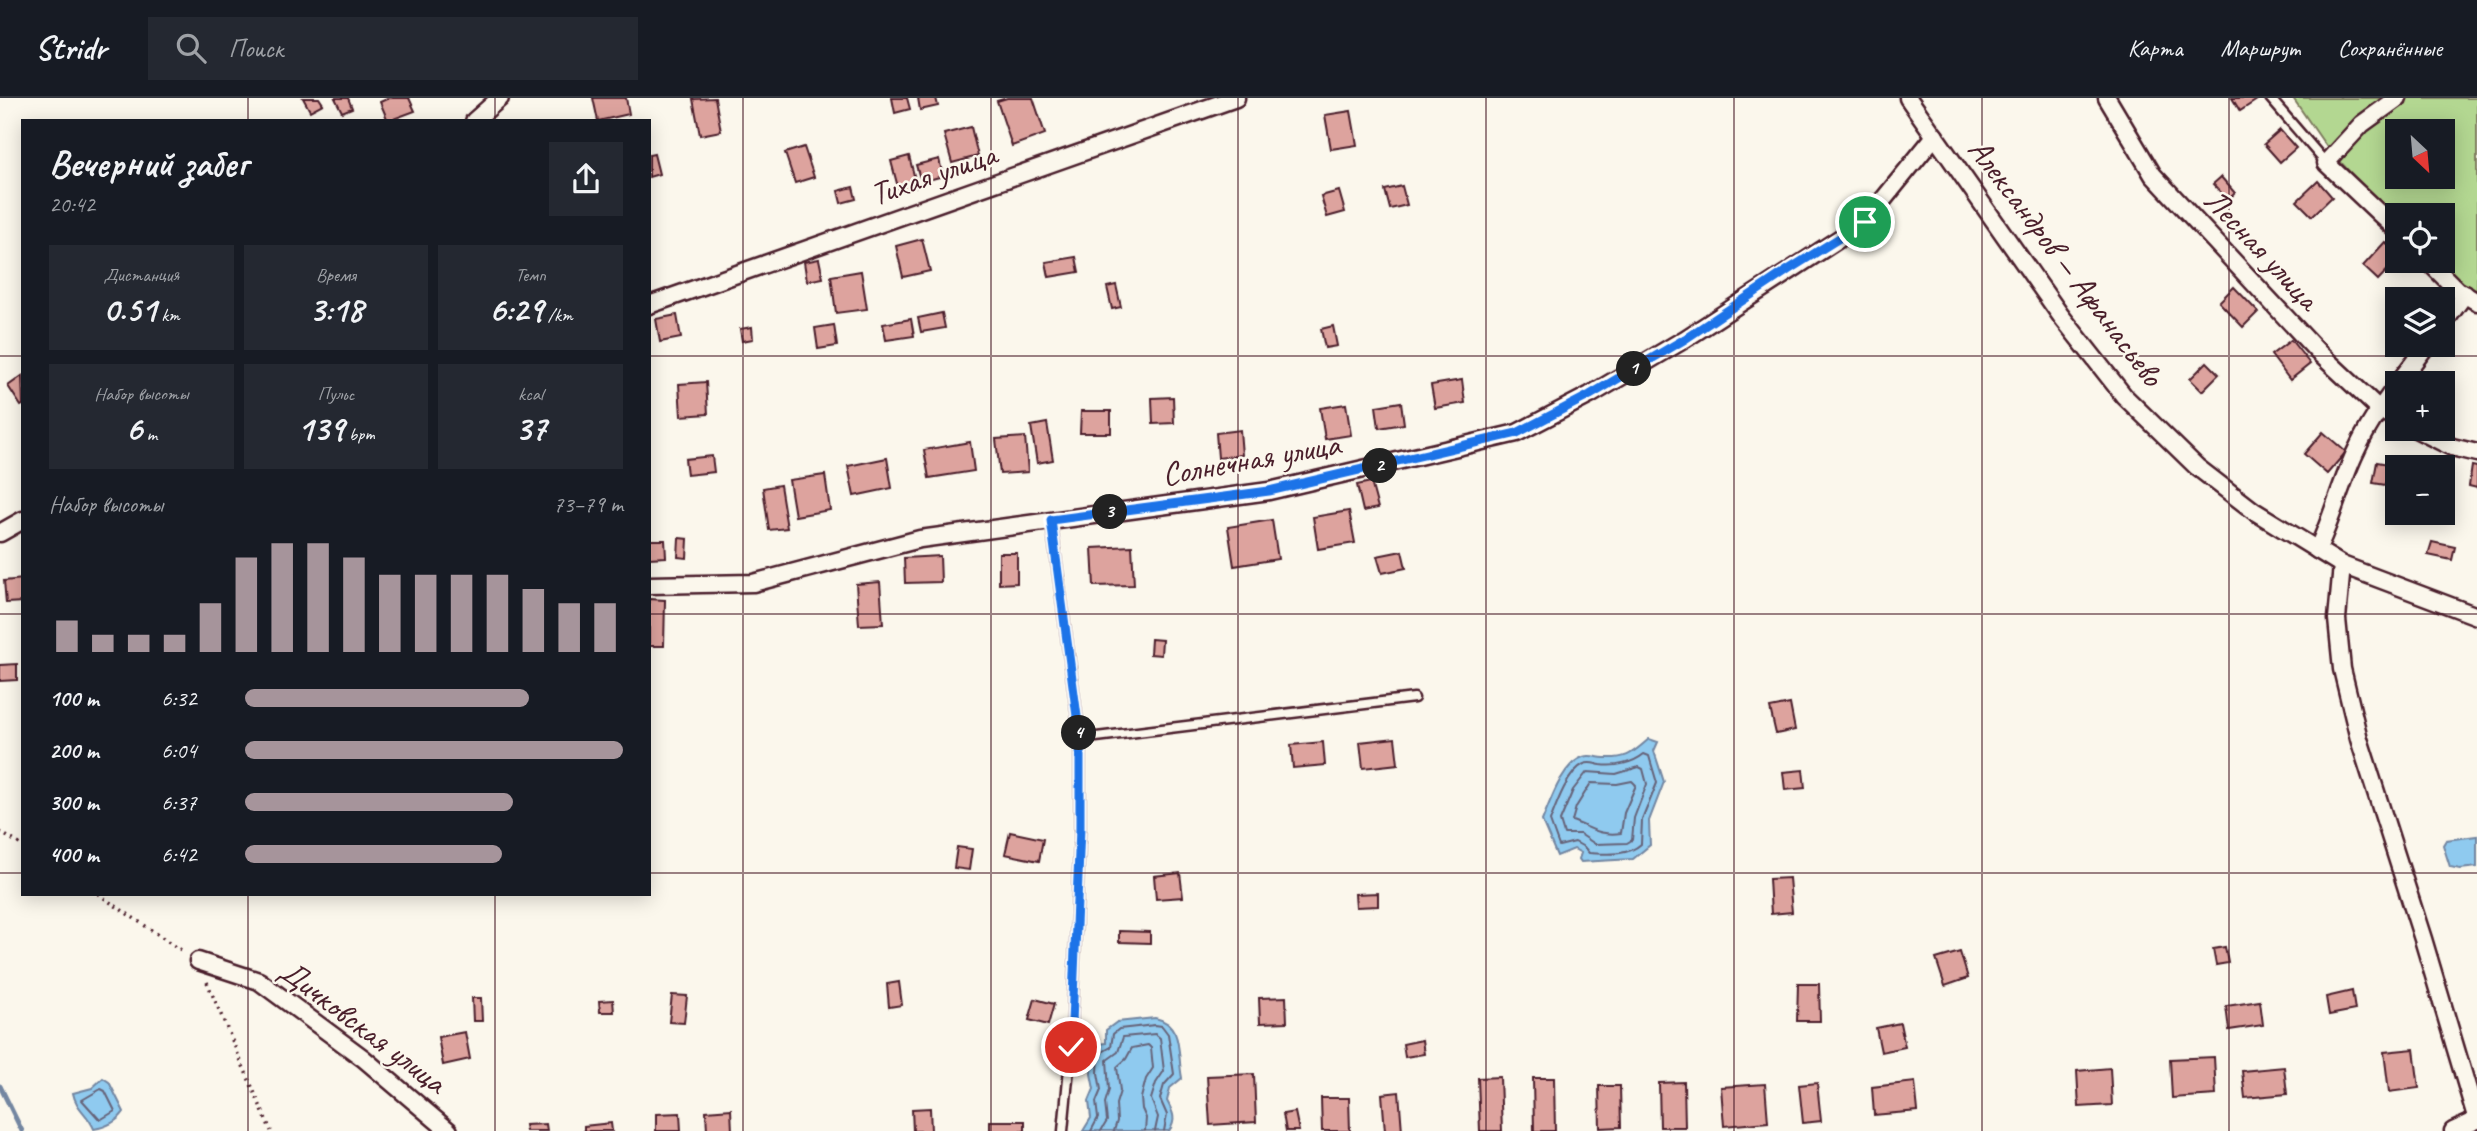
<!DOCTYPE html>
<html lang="ru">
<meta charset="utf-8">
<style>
:root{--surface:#171b24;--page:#242831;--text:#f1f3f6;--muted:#9ea1a6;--line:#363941;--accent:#a6949b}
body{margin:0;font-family:Caveat,sans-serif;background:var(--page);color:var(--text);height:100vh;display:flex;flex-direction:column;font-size:26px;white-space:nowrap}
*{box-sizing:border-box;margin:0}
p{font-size:23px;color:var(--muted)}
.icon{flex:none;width:38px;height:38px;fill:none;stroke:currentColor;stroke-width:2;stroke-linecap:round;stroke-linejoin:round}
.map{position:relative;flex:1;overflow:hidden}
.drawer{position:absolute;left:21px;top:21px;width:630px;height:777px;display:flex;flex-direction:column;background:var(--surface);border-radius:0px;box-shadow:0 4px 18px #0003}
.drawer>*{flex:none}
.needle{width:46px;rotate:154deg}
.tools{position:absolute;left:2385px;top:21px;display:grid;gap:14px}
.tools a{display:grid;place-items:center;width:70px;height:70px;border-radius:0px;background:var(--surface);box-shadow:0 4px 18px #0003;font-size:35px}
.pin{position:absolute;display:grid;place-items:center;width:60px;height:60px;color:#fff;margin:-30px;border:4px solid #fff;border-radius:50%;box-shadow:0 2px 7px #0007}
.km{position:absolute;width:35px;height:35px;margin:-18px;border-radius:50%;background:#222;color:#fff;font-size:19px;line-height:35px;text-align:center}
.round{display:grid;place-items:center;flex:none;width:74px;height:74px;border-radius:0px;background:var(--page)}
.head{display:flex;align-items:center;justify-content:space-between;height:119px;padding:0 28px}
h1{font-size:38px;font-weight:700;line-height:52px}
.metrics{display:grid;grid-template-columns:repeat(3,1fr);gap:10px;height:119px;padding:7px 28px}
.metrics div{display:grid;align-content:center;border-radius:0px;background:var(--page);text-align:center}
.metrics b{font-size:35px;font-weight:700}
.metrics small{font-size:19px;font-weight:400}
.metrics p{font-size:19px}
.chart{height:196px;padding:14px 28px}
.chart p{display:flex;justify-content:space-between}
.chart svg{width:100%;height:126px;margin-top:7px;stroke:var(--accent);stroke-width:6}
ul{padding:0 28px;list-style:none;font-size:23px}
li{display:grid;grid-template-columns:112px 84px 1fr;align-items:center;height:52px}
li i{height:18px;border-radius:9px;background:var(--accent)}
header{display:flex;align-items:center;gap:42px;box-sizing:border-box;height:98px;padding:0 35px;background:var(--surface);border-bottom:2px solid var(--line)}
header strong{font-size:33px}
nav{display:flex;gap:38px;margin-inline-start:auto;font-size:24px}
.search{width:490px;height:63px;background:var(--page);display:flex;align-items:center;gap:18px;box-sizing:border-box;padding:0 24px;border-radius:0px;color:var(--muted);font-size:26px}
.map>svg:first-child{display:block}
.green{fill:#b3d791;stroke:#7e7b5e;stroke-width:2;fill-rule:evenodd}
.water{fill:#8fcaef;stroke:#7386a1;stroke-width:2}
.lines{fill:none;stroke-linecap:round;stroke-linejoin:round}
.shore{stroke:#666379;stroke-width:2}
.stream{stroke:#7386a1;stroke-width:5}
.building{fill:#dda39e;stroke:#4a1f2b;stroke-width:2}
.service-casing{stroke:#4a1f2b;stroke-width:13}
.minor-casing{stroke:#4a1f2b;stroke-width:21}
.path{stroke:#4a1f2b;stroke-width:3.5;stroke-dasharray:2 5;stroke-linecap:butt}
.service{stroke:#fbf7ec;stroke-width:8}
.minor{stroke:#fbf7ec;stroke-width:16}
.route-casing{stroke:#fff;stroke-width:14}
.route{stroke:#1a73e8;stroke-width:9}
.grid{fill:none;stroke:#4a1f2b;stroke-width:2;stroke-opacity:0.55}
.labels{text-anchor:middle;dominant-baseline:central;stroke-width:5;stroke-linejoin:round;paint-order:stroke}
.street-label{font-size:33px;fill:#4a1f2b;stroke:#fbf7ec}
</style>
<header>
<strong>Stridr</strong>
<div class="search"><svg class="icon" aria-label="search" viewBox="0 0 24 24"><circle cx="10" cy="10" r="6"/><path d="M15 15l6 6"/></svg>Поиск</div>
<nav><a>Карта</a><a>Маршрут</a><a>Сохранённые</a></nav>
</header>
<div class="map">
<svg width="2477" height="1033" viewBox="0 0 2477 1033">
<rect width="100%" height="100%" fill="#fbf7ec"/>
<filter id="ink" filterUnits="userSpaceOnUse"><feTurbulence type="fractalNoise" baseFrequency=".0143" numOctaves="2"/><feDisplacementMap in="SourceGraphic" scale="14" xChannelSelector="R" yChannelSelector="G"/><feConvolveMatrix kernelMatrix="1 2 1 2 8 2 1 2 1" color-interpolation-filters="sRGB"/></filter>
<g filter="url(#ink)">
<path class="green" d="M 2293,0 L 2477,0 L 2477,193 L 2449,181 L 2432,163 L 2443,163 L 2443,117 L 2398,117 L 2397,126 L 2326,48 ZM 2398,33 L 2443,33 L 2443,79 L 2398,79 Z"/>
<g class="water">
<path d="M 1649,641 L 1658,644 L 1654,653 L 1664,684 L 1649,723 L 1650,747 L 1633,761 L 1581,764 L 1579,761 L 1581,755 L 1574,751 L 1557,758 L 1542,723 C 1550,704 1562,666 1583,659 C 1591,656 1597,660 1605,660 C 1629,661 1633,654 1649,641 Z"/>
<path d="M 2477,738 L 2477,769 L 2460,771 L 2450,769 L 2443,747 L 2446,742 Z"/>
<path d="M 1155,920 C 1184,926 1177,956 1182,980 L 1170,990 L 1167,1003 C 1173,1014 1177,1022 1169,1033 L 1083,1033 L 1091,1020 L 1089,1003 L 1094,991 L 1091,976 L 1092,953 L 1098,946 L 1106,945 L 1106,932 L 1117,924 Z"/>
<path d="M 103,980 L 109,984 L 124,1014 C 117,1024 106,1029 94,1031 C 88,1016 76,1011 73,995 L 92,990 Z"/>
</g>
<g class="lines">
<g class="shore">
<path d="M 1644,656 L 1649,658 L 1657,685 L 1642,722 L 1641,746 C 1628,758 1607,756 1589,755 L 1584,749 L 1575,744 L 1559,748 L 1550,723 C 1556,707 1568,673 1584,666 C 1590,663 1595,666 1601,667 C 1616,669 1633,665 1644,656 Z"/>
<path d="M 1639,669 L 1643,671 L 1647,686 L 1634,720 L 1632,742 L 1627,745 L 1595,746 L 1580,736 L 1564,736 L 1560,723 L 1573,692 L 1587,674 L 1616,676 Z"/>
<path d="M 1632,683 L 1636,687 L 1624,715 L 1621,735 C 1599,738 1592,730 1572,723 L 1576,709 L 1591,685 L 1617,686 Z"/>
<path d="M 101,991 L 105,993 L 115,1013 L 100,1022 L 82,1002 Z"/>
<path d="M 1091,1033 L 1098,1020 L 1096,1004 L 1101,992 L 1098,975 L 1099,956 L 1111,949 L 1113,936 L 1119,931 L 1155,927 L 1162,928 L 1168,936 L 1174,976 L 1164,987 L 1160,1001 L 1167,1017 L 1164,1033"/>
<path d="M 1101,1033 L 1107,1023 L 1105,1005 L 1109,992 L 1107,962 L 1118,954 L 1123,939 L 1155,936 L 1160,940 L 1164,973 L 1156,985 L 1151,1001 L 1158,1019 L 1155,1033"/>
<path d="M 1114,1033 L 1117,1023 L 1116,1006 L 1120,993 L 1117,969 L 1126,961 L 1132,950 L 1148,947 L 1151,950 L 1153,970 L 1146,981 L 1141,1000 L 1142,1011 L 1146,1020 L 1145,1033"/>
</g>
<path class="stream" d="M 0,988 L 22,1033"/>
</g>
<g class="building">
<path d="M 303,0 L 319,0 L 323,6 L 310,13 Z"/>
<path d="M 335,0 L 348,0 L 352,10 L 342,14 Z"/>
<path d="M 389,0 L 409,0 L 415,13 L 388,23 L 380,4 Z"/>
<path d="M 593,0 L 626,0 L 629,16 L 598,23 Z"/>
<path d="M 715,0 L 721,33 L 700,37 L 693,1 Z"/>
<path d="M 892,0 L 907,0 L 910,11 L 895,15 Z"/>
<path d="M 918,0 L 936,0 L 938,8 L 920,12 Z"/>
<path d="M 1007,0 L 1033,0 L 1045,36 L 1012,48 L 997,3 Z"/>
<path d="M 2232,0 L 2256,0 L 2257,2 L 2240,13 Z"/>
<path d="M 1351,13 L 1357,47 L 1331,51 L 1325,17 Z"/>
<path d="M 971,29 L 978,58 L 952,65 L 944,36 Z"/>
<path d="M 2280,32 L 2296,50 L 2280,64 L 2264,46 Z"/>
<path d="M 804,49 L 814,79 L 795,85 L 785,55 Z"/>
<path d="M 654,56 L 659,76 L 649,79 L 649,57 Z"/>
<path d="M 909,58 L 917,89 L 899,93 L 891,63 Z"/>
<path d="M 939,61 L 943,78 L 921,84 L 916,67 Z"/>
<path d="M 2221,79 L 2235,95 L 2228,102 L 2213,86 Z"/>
<path d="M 2318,83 L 2332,99 L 2312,118 L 2297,103 Z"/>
<path d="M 1402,88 L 1407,107 L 1390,111 L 1385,92 Z"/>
<path d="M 853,89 L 856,101 L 841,105 L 838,93 Z"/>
<path d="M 1339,93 L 1345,114 L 1327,119 L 1321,98 Z"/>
<path d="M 922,141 L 930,173 L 903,179 L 896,148 Z"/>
<path d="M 2385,144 L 2398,155 L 2398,161 L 2378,182 L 2363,168 Z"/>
<path d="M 1076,159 L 1079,174 L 1049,179 L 1046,164 Z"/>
<path d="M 819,161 L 823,180 L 807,183 L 804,164 Z"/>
<path d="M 861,173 L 867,211 L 836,215 L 831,178 Z"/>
<path d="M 1116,187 L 1121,209 L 1112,211 L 1107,189 Z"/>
<path d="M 2234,189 L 2258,214 L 2243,229 L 2219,204 Z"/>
<path d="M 942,215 L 945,230 L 921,234 L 918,220 Z"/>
<path d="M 677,217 L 681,240 L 660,244 L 656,221 Z"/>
<path d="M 911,221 L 914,238 L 886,242 L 883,226 Z"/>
<path d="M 834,227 L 837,248 L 818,251 L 815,230 Z"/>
<path d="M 1333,228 L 1337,248 L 1325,250 L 1321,231 Z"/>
<path d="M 752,229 L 753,241 L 742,243 L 740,231 Z"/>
<path d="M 2291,242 L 2310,266 L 2290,282 L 2271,257 Z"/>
<path d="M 2207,264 L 2219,276 L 2202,293 L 2190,281 Z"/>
<path d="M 22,278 L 23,307 L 21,308 L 8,288 Z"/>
<path d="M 1462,282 L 1465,305 L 1435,310 L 1431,287 Z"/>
<path d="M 706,284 L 708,316 L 681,318 L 679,286 Z"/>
<path d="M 1173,299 L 1174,325 L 1153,326 L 1152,300 Z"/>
<path d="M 1401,304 L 1404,326 L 1379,330 L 1376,308 Z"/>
<path d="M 1346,306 L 1351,337 L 1325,341 L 1320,310 Z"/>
<path d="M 1081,313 L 1111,313 L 1111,335 L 1080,335 Z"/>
<path d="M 1047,325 L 1053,362 L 1037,365 L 1031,328 Z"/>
<path d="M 1240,332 L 1242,357 L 1218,360 L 1216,335 Z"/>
<path d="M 2323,334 L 2346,354 L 2327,376 L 2304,356 Z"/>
<path d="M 1025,339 L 1028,374 L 1000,376 L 996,341 Z"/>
<path d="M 970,344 L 974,373 L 929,380 L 924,352 Z"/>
<path d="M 712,358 L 714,374 L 687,377 L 685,361 Z"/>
<path d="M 887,360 L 892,390 L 854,398 L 848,368 Z"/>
<path d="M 2377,364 L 2389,366 L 2386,387 L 2373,385 Z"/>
<path d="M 2472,368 L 2477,369 L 2477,390 L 2469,388 Z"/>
<path d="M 825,377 L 830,412 L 795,418 L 789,382 Z"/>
<path d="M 1371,384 L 1378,410 L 1363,413 L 1357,387 Z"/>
<path d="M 780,387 L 787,430 L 769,432 L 763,390 Z"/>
<path d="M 1349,413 L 1355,445 L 1318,451 L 1313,419 Z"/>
<path d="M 1272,422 L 1278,461 L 1234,468 L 1228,429 Z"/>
<path d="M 679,440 L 688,441 L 687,460 L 678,459 Z"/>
<path d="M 649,442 L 665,442 L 666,459 L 649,460 Z"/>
<path d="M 2432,444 L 2455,449 L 2452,462 L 2428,457 Z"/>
<path d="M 1132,448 L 1134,487 L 1094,488 L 1092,450 Z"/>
<path d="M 1402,453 L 1406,470 L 1382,475 L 1377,458 Z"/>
<path d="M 999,455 L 1017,455 L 1017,485 L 999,486 Z"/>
<path d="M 940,458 L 941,484 L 905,485 L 904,460 Z"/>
<path d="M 23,481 L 23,504 L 6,505 L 4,483 Z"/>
<path d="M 880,484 L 883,526 L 859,527 L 856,486 Z"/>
<path d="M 649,501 L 665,502 L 664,548 L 649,548 Z"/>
<path d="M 1151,541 L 1162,542 L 1161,557 L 1150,556 Z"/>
<path d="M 17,566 L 17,582 L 0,583 L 0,567 Z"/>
<path d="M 1790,606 L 1795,632 L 1776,636 L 1770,610 Z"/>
<path d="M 1395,640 L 1398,666 L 1363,670 L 1360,644 Z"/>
<path d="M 1323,644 L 1325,667 L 1293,670 L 1291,647 Z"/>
<path d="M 1803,672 L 1805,690 L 1785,692 L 1783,674 Z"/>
<path d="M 1010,734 L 1043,741 L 1039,763 L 1005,756 Z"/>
<path d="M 957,749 L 972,751 L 969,772 L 954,770 Z"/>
<path d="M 1180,775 L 1183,799 L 1156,801 L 1154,778 Z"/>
<path d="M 1789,780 L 1792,814 L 1771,816 L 1769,781 Z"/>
<path d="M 1378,795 L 1378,808 L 1356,809 L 1355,796 Z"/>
<path d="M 1119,833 L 1150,834 L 1150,845 L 1119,844 Z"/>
<path d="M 2225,849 L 2228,865 L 2216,867 L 2213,851 Z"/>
<path d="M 1960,854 L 1968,880 L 1945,888 L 1936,861 Z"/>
<path d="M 899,884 L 902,907 L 889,909 L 887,886 Z"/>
<path d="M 1798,886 L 1819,886 L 1820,923 L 1797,923 Z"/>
<path d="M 2352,893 L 2355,912 L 2329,917 L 2326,899 Z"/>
<path d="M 672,897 L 687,898 L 684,925 L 669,924 Z"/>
<path d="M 1286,899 L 1287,924 L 1260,925 L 1259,900 Z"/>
<path d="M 472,900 L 481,900 L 482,923 L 473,923 Z"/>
<path d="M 1035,901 L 1054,906 L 1048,927 L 1029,922 Z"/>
<path d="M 613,902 L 614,914 L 600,914 L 599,903 Z"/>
<path d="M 2260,903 L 2263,927 L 2229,932 L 2226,908 Z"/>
<path d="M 1900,925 L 1905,949 L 1881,954 L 1876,930 Z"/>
<path d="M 465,934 L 470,961 L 443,967 L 438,939 Z"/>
<path d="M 1422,942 L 1424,956 L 1405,959 L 1403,946 Z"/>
<path d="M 2414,951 L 2419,990 L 2389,994 L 2384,954 Z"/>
<path d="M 2214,959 L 2216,997 L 2172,1000 L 2170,961 Z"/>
<path d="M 2284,969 L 2287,996 L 2245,1000 L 2242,973 Z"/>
<path d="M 2110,970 L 2112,1007 L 2079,1009 L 2077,973 Z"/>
<path d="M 1254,976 L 1256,1024 L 1210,1027 L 1207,978 Z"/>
<path d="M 1500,979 L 1502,1033 L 1480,1033 L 1478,980 Z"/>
<path d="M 1533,980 L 1554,980 L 1555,1033 L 1534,1033 Z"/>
<path d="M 1684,984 L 1685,1029 L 1660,1029 L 1659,985 Z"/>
<path d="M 1915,984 L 1918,1013 L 1874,1017 L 1872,989 Z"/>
<path d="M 1817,985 L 1821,1023 L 1803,1025 L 1799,987 Z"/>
<path d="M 1765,986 L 1768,1024 L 1724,1028 L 1721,989 Z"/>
<path d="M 1599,988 L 1620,988 L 1621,1029 L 1600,1030 Z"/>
<path d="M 1399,994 L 1402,1033 L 1385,1033 L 1382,996 Z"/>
<path d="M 1321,1000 L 1349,1000 L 1350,1033 L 1322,1033 Z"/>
<path d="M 930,1010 L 931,1033 L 913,1033 L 912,1011 Z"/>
<path d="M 731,1011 L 732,1033 L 707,1033 L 706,1013 Z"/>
<path d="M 1295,1014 L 1299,1033 L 1286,1033 L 1283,1016 Z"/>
<path d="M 680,1015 L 681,1033 L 656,1033 L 656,1016 Z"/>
<rect x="990" y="1023" width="35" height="10"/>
<path d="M 611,1025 L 612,1033 L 584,1033 L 584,1028 Z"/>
<path d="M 546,1026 L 547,1033 L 526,1033 L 525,1027 Z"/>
</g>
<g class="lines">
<g class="service-casing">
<g id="service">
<path d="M 2270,0 L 2326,65"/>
<path d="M 1051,422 L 1080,641 L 1080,731 L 1071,949 L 1063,1033"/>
<path d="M 1080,641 L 1414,600"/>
</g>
</g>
<g class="minor-casing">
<g id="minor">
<path d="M 1908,0 L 2061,218 L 2124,298 L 2197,369 L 2254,413 L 2342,467 L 2477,518"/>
<path d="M 2107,0 L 2153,77 L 2318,254 L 2379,311 L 2398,322"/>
<path d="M 474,23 L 500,0"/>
<path d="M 2398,133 L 2326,65 L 2362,26 L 2398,0"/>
<path d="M 2428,163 L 2457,192 L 2477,204"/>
<path d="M 649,207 L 1236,0"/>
<path d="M 2443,226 L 2465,196"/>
<path d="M 2398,285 L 2427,247"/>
<path d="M 2416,331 L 2452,349 L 2477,355"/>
<path d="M 0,435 L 23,422"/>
<path d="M 2317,452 C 2333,419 2341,383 2357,351 C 2368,327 2382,307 2398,286"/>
<path d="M 2342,467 L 2337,521 L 2342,571 L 2359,641 L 2423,841 L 2477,1022"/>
<path d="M 649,487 L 753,485 L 920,441 L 1269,393 L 1517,335 L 1590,297 L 1685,241 L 1865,124 L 1935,38"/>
<path d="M 198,863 L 259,883 L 363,960 L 449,1033"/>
<path d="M 2453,1033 L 2477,1022"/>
</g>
</g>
<g class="path">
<path d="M 0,734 L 23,748"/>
<path d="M 98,796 L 184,854"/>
<path d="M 207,884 L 271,1033"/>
</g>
<use href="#service" class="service"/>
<use href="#minor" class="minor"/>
</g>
</g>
<g class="lines" filter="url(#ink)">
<g class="route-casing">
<path id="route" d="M 1071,949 L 1080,730 L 1080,641 L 1051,422 L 1269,393 L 1517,335 L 1590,297 L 1685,241 L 1788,172 L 1865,124"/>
</g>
<use href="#route" class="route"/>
</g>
<path class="grid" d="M 248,0 L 248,23M 495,0 L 495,23M 743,0 L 743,1033M 991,0 L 991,1033M 1238,0 L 1238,1033M 1486,0 L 1486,1033M 1734,0 L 1734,1033M 1982,0 L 1982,1033M 2229,0 L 2229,1033M 0,258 L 23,258M 649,258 L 2477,258M 0,516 L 23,516M 649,516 L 2477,516M 0,775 L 23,775M 649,775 L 2477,775M 248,796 L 248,1033M 495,796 L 495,1033"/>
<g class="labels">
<g class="street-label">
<text transform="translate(933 76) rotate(-19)">Тихая улица</text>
<text transform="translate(2262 151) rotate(47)">Лесная улица</text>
<text transform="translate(2066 164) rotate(53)">Александров — Афанасьево</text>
<text transform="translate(1251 361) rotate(-10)">Солнечная улица</text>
<text transform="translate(363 928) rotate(37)">Дичковская улица</text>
</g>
</g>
</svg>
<div class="tools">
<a><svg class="needle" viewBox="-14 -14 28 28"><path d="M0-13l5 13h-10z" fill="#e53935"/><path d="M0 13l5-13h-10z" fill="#9ea1a6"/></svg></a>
<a><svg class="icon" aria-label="locate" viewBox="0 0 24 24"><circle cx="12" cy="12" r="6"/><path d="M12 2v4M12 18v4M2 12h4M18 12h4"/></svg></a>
<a><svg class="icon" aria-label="layers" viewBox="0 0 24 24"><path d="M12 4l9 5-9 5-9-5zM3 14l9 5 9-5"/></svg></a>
<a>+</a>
<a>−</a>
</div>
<div class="pin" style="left:1865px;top:124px;background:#1e9e55"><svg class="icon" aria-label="arrive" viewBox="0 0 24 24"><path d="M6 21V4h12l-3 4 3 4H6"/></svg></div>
<div class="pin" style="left:1071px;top:949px;background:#d93025"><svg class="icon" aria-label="check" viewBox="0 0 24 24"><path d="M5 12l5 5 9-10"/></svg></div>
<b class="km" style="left:1634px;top:271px">1</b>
<b class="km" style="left:1380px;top:368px">2</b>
<b class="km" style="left:1110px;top:414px">3</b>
<b class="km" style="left:1079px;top:635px">4</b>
<section class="drawer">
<div class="head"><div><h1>Вечерний забег</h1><p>20:42</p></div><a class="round"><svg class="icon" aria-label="share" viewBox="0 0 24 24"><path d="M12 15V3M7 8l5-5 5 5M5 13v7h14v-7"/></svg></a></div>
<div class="metrics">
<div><p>Дистанция</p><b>0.51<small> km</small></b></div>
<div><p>Время</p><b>3:18</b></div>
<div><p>Темп</p><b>6:29<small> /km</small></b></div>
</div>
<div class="metrics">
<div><p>Набор высоты</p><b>6<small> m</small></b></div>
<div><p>Пульс</p><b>139<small> bpm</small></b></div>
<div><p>kcal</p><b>37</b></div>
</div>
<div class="chart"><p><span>Набор высоты</span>73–79 m</p>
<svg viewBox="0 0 160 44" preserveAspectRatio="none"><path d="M5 44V33M15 44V38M25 44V38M35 44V38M45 44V27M55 44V11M65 44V6M75 44V6M85 44V11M95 44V17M105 44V17M115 44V17M125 44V17M135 44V22M145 44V27M155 44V27"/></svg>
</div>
<ul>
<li><b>100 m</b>6:32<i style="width:75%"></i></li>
<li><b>200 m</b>6:04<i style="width:100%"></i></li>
<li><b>300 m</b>6:37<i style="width:71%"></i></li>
<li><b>400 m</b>6:42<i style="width:68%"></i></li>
</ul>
</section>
</div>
